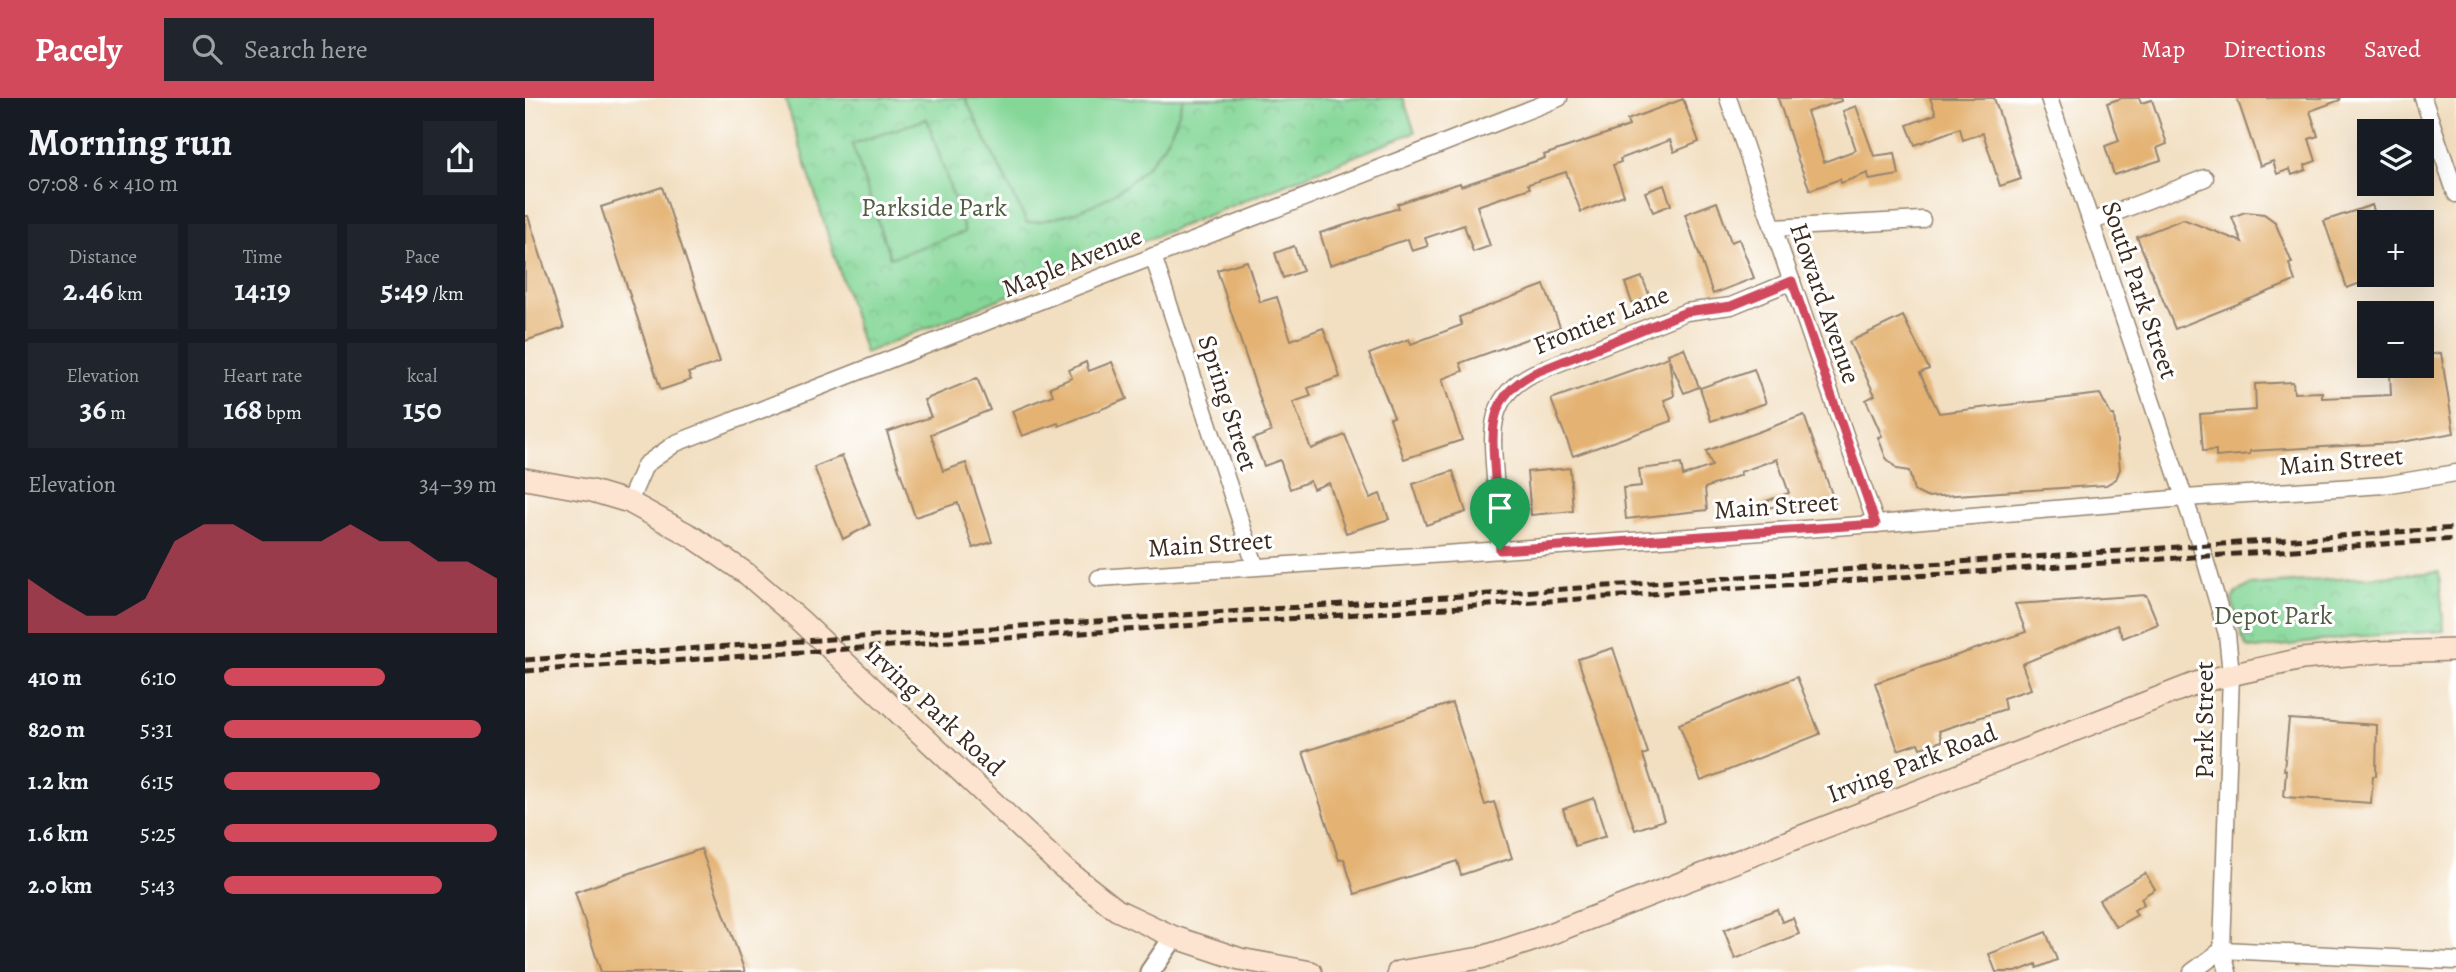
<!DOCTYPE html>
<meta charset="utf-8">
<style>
:root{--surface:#171b24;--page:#20242c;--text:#f1f3f6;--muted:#9ea1a6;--accent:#d1495b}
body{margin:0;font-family:Alegreya,serif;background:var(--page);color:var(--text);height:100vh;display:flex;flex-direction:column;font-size:26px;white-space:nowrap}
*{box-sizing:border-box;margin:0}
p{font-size:23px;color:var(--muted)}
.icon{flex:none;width:38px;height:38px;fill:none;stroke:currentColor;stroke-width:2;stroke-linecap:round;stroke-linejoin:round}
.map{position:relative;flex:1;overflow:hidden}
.details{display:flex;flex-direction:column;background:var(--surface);width:525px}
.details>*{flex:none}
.controls{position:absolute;left:1832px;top:21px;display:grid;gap:14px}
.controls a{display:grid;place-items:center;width:77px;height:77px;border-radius:0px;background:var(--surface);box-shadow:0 7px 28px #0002;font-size:35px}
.pin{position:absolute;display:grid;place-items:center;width:60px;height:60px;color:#fff;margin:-72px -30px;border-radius:50% 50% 50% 0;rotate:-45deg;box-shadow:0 0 7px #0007}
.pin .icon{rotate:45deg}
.round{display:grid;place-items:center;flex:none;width:74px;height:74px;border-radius:0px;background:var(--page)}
.summary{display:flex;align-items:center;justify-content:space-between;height:119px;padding:0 28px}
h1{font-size:38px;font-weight:700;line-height:52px}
.stats{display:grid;grid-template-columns:repeat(3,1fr);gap:10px;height:119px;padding:7px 28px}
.stats div{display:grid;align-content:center;border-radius:0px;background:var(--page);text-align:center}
.stats b{font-size:30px;font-weight:700}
.stats small{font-size:19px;font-weight:400}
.stats p{font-size:19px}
.chart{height:196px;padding:14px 28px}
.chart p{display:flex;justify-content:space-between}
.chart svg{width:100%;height:126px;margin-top:7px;fill:var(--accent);opacity:.7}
ul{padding:0 28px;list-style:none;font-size:23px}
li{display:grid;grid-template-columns:112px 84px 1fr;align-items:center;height:52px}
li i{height:18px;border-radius:9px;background:var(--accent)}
header{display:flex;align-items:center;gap:42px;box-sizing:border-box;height:98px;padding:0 35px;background:var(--accent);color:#fff}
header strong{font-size:33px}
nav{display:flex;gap:38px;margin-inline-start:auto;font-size:24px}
.search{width:490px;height:63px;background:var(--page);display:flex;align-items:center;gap:18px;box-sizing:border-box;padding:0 24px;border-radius:0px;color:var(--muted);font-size:26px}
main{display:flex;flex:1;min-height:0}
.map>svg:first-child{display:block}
.park{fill:url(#park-crowns);stroke:#60805b;stroke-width:2}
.pitch{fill:#85d798;stroke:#60805b;stroke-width:2}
.building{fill:#e4b373}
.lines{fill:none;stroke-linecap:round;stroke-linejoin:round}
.minor-casing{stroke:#968470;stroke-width:19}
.tertiary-casing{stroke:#968470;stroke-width:23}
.secondary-casing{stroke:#968470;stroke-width:24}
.minor{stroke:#fff;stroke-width:16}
.tertiary{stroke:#fff;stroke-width:19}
.secondary{stroke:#fde4d0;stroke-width:21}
.rail{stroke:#3b2a1e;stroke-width:5;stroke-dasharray:10 5;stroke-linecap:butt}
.route-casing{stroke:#fff;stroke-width:14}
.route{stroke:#d1495b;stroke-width:9}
.labels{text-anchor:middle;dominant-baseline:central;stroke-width:6;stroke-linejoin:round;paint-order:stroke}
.park-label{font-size:26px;fill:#515e43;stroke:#fff}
.street-label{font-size:26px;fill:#3b2a1e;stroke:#fff}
</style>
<header>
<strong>Pacely</strong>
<div class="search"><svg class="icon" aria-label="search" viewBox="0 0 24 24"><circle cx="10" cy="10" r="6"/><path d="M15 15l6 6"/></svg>Search here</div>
<nav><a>Map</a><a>Directions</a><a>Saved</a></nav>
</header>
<main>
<section class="details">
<div class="summary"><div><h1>Morning run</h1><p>07:08 · 6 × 410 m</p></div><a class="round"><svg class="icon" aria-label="share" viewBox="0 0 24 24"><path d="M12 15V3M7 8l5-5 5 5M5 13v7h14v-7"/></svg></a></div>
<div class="stats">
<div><p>Distance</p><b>2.46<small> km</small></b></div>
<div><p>Time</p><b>14:19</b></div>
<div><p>Pace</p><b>5:49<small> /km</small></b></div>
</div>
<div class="stats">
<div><p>Elevation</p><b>36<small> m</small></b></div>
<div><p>Heart rate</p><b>168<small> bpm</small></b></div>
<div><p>kcal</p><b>150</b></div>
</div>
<div class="chart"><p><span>Elevation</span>34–39 m</p>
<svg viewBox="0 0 160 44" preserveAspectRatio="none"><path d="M0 44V25L10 32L20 38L30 38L40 32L50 12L60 6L70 6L80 12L90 12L100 12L110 6L120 12L130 12L140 19L150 19L160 25V44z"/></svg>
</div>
<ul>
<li><b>410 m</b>6:10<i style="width:59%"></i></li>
<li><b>820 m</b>5:31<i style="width:94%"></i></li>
<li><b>1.2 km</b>6:15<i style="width:57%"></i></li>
<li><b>1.6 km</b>5:25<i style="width:100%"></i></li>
<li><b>2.0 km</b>5:43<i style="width:80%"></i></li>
</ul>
</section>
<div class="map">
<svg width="1931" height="874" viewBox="0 0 1931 874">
<defs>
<pattern id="park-crowns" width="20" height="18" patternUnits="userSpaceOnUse" patternTransform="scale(1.75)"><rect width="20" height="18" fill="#85d798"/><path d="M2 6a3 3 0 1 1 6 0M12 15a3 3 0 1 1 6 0" fill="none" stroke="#74b983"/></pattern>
</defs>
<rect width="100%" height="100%" fill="#fff"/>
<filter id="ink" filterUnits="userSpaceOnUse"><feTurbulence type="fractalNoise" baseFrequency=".0143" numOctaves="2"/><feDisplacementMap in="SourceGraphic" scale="14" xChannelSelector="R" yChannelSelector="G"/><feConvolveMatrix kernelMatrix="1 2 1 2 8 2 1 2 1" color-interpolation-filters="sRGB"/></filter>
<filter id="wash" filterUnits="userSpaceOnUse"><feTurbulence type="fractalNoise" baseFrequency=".00686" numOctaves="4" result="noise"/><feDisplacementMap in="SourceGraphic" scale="28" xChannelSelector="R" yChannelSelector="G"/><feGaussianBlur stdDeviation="1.57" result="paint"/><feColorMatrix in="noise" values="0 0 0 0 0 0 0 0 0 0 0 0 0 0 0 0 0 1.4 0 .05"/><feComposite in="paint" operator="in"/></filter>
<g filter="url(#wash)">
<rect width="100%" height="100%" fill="#f2dfc1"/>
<g class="park">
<path d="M 260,0 L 878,0 L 890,34 L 340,255 Z"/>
<path d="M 1914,474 L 1919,533 L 1838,538 L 1731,551 L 1722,549 L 1717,539 L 1707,502 L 1710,496 L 1725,487 Z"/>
</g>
<g class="pitch">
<path d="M 440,0 L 658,0 C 640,75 575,116 502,125 Z"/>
<path d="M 402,21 L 440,134 L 365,160 L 327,46 Z"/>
</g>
<g id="blocks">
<g class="building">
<path d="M 1253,0 L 1316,0 L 1316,3 L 1282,14 L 1299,64 L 1331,52 L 1318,13 L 1331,8 L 1349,58 L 1370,55 L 1374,77 L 1344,82 L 1343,75 L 1316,85 L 1315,81 L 1285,92 L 1273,62 Z"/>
<path d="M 1405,0 L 1469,0 L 1496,81 L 1475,88 L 1458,35 L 1438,42 L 1435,30 L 1390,47 L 1382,27 L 1411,16 Z"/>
<path d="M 1597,0 L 1614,0 L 1616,5 L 1627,2 L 1642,46 L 1632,50 L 1636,62 L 1589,77 L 1580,48 L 1594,43 L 1582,5 Z"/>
<path d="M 1712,0 L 1815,0 L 1815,2 L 1785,13 L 1793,38 L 1784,41 L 1791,63 L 1780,67 L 1781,72 L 1767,77 L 1765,71 L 1752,76 L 1748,63 L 1735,68 Z"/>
<path d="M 1158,1 L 1174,44 L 1149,54 L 1145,42 L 1095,61 L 1096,64 L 1088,67 L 1099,97 L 1056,114 L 1041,74 L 1003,86 L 1005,90 L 952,108 L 965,148 L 948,154 L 939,127 L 900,140 L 903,148 L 887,153 L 883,141 L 805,167 L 795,135 L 874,110 L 872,106 L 907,94 L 935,85 L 936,88 L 1020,60 L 1019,57 L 1104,28 L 1102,22 Z"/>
<path d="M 1139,87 L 1146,107 L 1128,114 L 1120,94 Z"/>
<path d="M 137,89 L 195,264 L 163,275 L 166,282 L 136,292 L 76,109 Z"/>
<path d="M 1192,104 L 1206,144 L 1214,141 L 1229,180 L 1188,196 L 1160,116 Z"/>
<path d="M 1847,107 L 1853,124 L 1844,124 L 1844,182 L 1822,190 L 1799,123 Z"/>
<path d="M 1720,114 L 1739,116 L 1750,124 L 1767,165 L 1764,166 L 1770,183 L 1650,231 L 1612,139 L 1658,121 L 1717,144 L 1707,119 Z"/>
<path d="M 0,118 L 3,118 L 39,230 L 0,243 Z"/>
<path d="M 769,148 L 778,173 L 758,180 L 750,155 Z"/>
<path d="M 722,163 L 735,204 L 752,199 L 766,242 L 798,230 L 806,251 L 815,279 L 783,290 L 786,298 L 768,304 L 786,351 L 820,337 L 845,400 L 855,396 L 864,421 L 821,435 L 804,385 L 788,391 L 785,383 L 765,391 L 755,362 L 739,368 L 728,341 L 746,334 L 692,172 Z"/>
<path d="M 1117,179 L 1125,199 L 1107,205 L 1100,185 Z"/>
<path d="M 1019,187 L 1035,229 L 935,265 L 938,273 L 917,281 L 937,342 L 879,361 L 865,320 L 869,319 L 844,256 L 884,241 L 886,246 L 937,227 L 934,219 Z"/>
<path d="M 1378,218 L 1404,271 L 1395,275 L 1414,315 L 1575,296 L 1586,317 L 1589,317 L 1595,371 L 1591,381 L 1581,387 L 1401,399 L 1389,393 L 1384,373 L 1372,371 L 1361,360 L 1353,339 L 1357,338 L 1341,302 L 1350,297 L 1324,244 Z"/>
<path d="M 1159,250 L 1174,289 L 1159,295 L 1144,261 L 1149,298 L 1139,302 L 1147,323 L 1048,358 L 1026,301 L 1144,259 L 1143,256 Z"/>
<path d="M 1916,255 L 1929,335 L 1870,345 L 1725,353 L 1725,356 L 1691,359 L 1691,352 L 1678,353 L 1675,316 L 1731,312 L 1730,286 L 1768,284 L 1769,295 L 1797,294 L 1797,300 L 1866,297 L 1865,275 L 1878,273 L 1877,268 L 1897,268 L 1897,258 Z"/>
<path d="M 561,264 L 564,273 L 587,264 L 602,301 L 534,328 L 533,325 L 497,338 L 487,313 L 528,297 L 525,289 L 547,280 L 544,272 Z"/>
<path d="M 1229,271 L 1241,305 L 1186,323 L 1175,290 Z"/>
<path d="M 452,280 L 465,312 L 406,336 L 418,373 L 441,365 L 467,444 L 448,450 L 433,405 L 390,419 L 362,334 L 406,319 L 399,302 Z"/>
<path d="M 1279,317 L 1310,405 L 1234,410 L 1233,406 L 1264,395 L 1252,361 L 1215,374 L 1216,377 L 1180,390 L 1182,412 L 1101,421 L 1098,390 L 1116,388 L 1114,371 L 1156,366 L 1158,378 L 1187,368 L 1181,353 Z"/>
<path d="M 317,358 L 345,427 L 318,441 L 289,369 Z"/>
<path d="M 1045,370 L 1048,413 L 1006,417 L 1002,374 Z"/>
<path d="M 928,373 L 941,414 L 901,427 L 888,386 Z"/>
<path d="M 1621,497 L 1633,526 L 1598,540 L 1592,527 L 1497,566 L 1506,591 L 1478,600 L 1480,611 L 1414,633 L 1417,643 L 1395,650 L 1393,645 L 1373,652 L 1350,585 L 1501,534 L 1490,506 Z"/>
<path d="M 1088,550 L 1123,655 L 1118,657 L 1139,722 L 1110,732 L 1053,561 Z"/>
<path d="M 1272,579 L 1295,636 L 1176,683 L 1154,626 Z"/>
<path d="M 927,605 L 960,707 L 969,704 L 987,760 L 936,777 L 932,763 L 830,796 L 819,761 L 814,762 L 778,654 Z"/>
<path d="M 1764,621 L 1852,627 L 1851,678 L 1848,678 L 1846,705 L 1759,699 L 1761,672 L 1759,672 Z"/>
<path d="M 1069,700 L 1081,738 L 1050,748 L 1038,711 Z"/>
<path d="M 176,751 L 220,874 L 76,874 L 50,794 Z"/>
<path d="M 1620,775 L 1630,791 L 1616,800 L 1619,806 L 1609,812 L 1612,817 L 1591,829 L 1574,802 Z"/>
<path d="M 1252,811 L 1257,824 L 1268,820 L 1274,836 L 1210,861 L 1199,832 Z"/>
<path d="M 1521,834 L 1532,862 L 1512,870 L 1511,866 L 1491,874 L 1471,874 L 1464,856 Z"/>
</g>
</g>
</g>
<g filter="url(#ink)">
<use href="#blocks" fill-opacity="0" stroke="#968470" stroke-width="2"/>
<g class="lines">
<g class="minor-casing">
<g id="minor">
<path d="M 1203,0 L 1351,426"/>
<path d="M 1524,0 L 1679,458 L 1702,536 L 1706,576 L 1697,852 L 1703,874"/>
<path d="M 1898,0 L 1931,96"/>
<path d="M 1566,124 L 1680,80"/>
<path d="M 1248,130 L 1397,122"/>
<path d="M 628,158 L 730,467"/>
<path d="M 104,404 L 120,367 L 151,345 L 1034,0"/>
<path d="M 975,452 C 973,428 972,404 970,380 C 967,335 961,299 1009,275 L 1161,214 L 1206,208 L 1267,183"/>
<path d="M 574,480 L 1351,426 L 1660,400 L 1859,387 L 1931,375"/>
<path d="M 1697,852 L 1931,863"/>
<path d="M 1667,874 L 1697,852"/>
</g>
</g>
<g class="tertiary-casing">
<path id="tertiary" d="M 625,874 L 649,839"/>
</g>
<g class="secondary-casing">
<g id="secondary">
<path d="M 0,381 L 67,393 L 104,404 L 168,439 L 222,476 L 275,522 L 535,767 L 592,812 L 649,839 L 715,861 L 786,874"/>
<path d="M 873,874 L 955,860 L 1009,842 L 1674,584 L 1777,561 L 1855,554 L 1931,552"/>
</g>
</g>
<use href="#minor" class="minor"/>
<use href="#tertiary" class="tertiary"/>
<use href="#secondary" class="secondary"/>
<g class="rail">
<path d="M 0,562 L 1931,430"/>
<path d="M 0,573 L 1931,441"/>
</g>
</g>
</g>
<g class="lines" filter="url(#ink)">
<g class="route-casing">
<path id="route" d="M 1267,183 L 1351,426 L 975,452 C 973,428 972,404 970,380 C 967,335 961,299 1009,275 L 1161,214 L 1206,208 Z"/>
</g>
<use href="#route" class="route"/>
</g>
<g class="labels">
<g class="park-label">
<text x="409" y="109">Parkside Park</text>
<text x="1748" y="517">Depot Park</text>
</g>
<g class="street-label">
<text transform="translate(547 164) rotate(-22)">Maple Avenue</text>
<text transform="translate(1615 192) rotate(71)">South Park Street</text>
<text transform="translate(1300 205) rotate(71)">Howard Avenue</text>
<text transform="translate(1076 222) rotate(-22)">Frontier Lane</text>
<text transform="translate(703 305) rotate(72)">Spring Street</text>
<text transform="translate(1816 363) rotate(-5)">Main Street</text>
<text transform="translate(1251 408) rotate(-4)">Main Street</text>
<text transform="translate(685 446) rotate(-4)">Main Street</text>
<text transform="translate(410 612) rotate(43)">Irving Park Road</text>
<text transform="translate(1679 622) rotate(-90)">Park Street</text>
<text transform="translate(1387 665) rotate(-21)">Irving Park Road</text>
</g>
</g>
</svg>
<div class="controls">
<a><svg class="icon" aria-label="layers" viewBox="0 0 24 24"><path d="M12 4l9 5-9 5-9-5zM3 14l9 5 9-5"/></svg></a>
<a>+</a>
<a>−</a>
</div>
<div class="pin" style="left:975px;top:452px;background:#1e9e55"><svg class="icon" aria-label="arrive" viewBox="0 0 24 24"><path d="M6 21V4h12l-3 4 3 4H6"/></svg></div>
</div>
</main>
